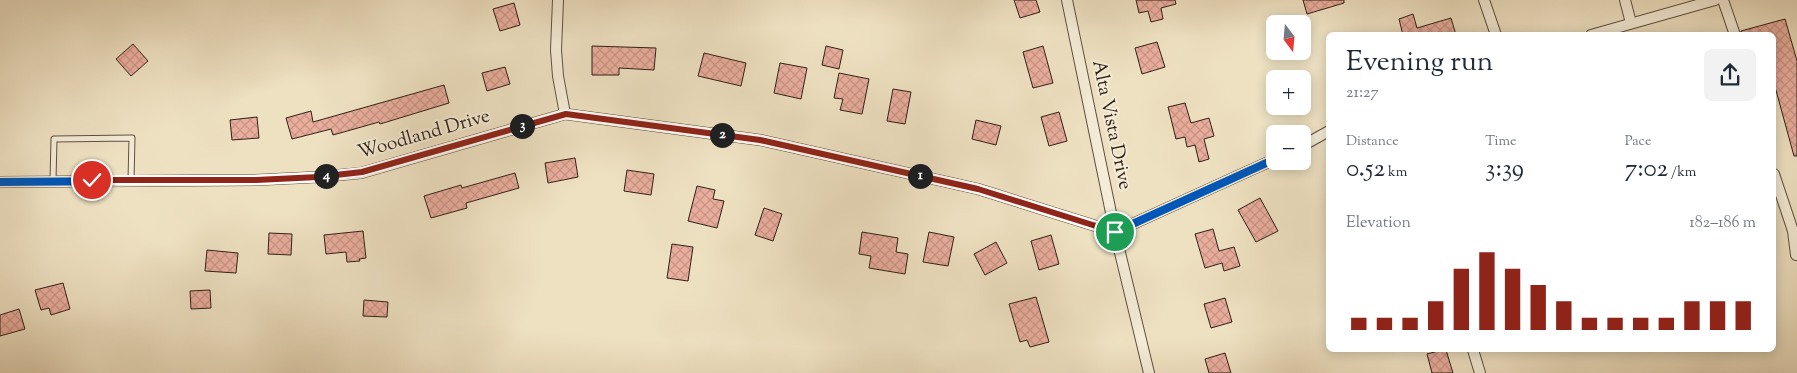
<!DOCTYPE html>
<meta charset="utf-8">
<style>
:root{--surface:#fff;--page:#f2f2f3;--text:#1f2937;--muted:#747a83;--accent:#8f2418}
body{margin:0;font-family:"Sorts Mill Goudy",serif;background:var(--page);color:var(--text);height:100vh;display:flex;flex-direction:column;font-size:19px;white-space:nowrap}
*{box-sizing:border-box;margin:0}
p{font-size:16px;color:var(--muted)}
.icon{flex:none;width:28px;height:28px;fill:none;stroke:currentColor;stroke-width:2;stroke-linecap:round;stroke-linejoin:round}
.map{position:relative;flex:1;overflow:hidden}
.side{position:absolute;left:1326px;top:32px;width:450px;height:320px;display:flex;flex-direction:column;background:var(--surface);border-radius:8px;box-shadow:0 2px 12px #0003}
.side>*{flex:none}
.needle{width:32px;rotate:164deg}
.controls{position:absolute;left:1266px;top:15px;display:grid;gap:10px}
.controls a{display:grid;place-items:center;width:45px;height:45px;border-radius:8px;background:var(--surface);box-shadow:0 2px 12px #0003;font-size:25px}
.pin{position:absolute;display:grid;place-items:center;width:42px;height:42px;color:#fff;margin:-21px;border:2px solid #fff;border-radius:50%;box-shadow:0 1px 5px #0007}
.km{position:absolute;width:25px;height:25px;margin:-12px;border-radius:50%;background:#222;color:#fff;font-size:14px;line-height:25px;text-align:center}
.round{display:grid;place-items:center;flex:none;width:52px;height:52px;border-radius:8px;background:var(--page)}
.headline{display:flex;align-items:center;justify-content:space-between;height:85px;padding:0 20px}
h1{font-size:28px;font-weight:600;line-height:38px}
.figures{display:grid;grid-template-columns:repeat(3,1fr);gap:8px;height:85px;padding:5px 20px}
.figures div{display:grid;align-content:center}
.figures b{font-size:25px;font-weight:600}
.figures small{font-size:14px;font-weight:400}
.figures p{font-size:14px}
.chart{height:140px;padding:10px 20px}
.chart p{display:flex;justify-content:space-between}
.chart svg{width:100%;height:90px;margin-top:5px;stroke:var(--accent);stroke-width:6}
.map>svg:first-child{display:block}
.building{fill:url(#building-cross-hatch);stroke:#2f1f14}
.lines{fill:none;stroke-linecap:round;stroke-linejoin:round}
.service-casing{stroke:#5f5040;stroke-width:7}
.minor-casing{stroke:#5f5040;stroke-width:12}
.service{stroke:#f4ecd7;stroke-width:5}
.minor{stroke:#f4ecd7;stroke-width:10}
.cycleway-casing{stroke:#f4ecd7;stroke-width:11}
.cycleway{stroke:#0057b8;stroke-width:8}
.route-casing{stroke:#fff;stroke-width:10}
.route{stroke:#8f2418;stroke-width:6}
.labels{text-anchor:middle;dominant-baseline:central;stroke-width:4;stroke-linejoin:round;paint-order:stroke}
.street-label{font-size:19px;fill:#2f1f14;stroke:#f4ecd7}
</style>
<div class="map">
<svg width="1797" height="373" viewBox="0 0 1797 373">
<defs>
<pattern id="building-cross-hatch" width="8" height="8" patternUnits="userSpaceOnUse" patternTransform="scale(1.25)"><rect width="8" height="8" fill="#eaae9e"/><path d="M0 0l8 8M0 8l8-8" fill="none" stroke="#c99587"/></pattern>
</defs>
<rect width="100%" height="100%" fill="#eee1c2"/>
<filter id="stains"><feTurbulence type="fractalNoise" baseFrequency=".004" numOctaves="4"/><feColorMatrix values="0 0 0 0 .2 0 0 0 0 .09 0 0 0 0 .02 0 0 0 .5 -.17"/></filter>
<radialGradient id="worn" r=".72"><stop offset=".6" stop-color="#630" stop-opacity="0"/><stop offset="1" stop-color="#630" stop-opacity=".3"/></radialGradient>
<g class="building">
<path d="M 1014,0 L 1036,0 L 1040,12 L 1020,18 Z"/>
<path d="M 1136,0 L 1175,0 L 1176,4 L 1161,8 L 1163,19 L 1151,22 L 1148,11 L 1139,13 Z"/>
<path d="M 1303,0 L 1344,0 L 1344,3 L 1307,14 Z"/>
<path d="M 514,3 L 520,25 L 500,31 L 493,9 Z"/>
<path d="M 1413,14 L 1417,28 L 1451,18 L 1456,35 L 1403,35 L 1399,19 Z"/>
<path d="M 1785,19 L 1797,61 L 1797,156 L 1794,156 L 1774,83 L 1774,35 L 1742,35 L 1741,31 Z"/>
<path d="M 1157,42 L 1165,67 L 1142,74 L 1135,48 Z"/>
<path d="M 133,44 L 148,61 L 131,76 L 116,59 Z"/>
<path d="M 592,46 L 656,48 L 654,70 L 619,68 L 619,75 L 592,75 Z"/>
<path d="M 826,46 L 843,50 L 839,69 L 822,65 Z"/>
<path d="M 1043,46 L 1053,83 L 1033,88 L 1023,52 Z"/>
<path d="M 704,53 L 746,63 L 741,86 L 698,76 Z"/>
<path d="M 780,63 L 807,68 L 801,99 L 774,93 Z"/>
<path d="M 505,67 L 510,84 L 487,91 L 482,73 Z"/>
<path d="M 839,73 L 869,79 L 862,114 L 840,110 L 843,99 L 834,98 Z"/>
<path d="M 444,85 L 449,103 L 380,124 L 379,122 L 333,135 L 331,129 L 292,139 L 286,118 L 311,111 L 313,122 Z"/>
<path d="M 893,89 L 911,92 L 905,124 L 887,121 Z"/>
<path d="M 1185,103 L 1191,123 L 1209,118 L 1214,136 L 1204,139 L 1209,159 L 1199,162 L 1195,145 L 1187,147 L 1185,137 L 1176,139 L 1168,107 Z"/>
<path d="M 1059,112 L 1067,141 L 1049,146 L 1041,117 Z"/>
<path d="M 257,117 L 259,138 L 232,140 L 230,120 Z"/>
<path d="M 976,120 L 1001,126 L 996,145 L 972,139 Z"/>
<path d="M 575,158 L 578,177 L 548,183 L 545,163 Z"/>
<path d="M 627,170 L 654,174 L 651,195 L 624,191 Z"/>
<path d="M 515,173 L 519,188 L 466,203 L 467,208 L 431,218 L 424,196 L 461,185 L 462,188 Z"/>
<path d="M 697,186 L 715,190 L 713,199 L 724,201 L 717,228 L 688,221 Z"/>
<path d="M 1260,198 L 1278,231 L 1256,242 L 1238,210 Z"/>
<path d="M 764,208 L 782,214 L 773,241 L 755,235 Z"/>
<path d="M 1213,229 L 1219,251 L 1234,247 L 1240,266 L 1224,271 L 1222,263 L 1205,268 L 1195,234 Z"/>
<path d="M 363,231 L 366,258 L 359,259 L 360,261 L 347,262 L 346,252 L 326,254 L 324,235 Z"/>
<path d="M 862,232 L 898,238 L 896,252 L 908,254 L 905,274 L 869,268 L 871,256 L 859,254 Z"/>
<path d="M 929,232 L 954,237 L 948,266 L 923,262 Z"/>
<path d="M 269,233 L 292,234 L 291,255 L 268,254 Z"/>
<path d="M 1051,235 L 1059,264 L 1039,270 L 1031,241 Z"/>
<path d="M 996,242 L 1007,263 L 985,275 L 974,254 Z"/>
<path d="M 672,244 L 693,247 L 688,281 L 667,278 Z"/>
<path d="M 207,250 L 238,253 L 236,273 L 205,271 Z"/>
<path d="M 63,283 L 70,309 L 51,315 L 49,308 L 41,310 L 35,290 Z"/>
<path d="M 210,290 L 211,308 L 191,309 L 190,291 Z"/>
<path d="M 1036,297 L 1049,342 L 1030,347 L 1027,340 L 1020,342 L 1009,304 Z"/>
<path d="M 1225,298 L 1232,322 L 1211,328 L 1204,304 Z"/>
<path d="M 364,300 L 388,302 L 387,317 L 363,316 Z"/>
<path d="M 19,309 L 25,329 L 0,336 L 0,315 Z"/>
<path d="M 1442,350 L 1446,350 L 1453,373 L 1432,373 L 1427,354 Z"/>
<path d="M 1225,353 L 1231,373 L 1209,373 L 1205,359 Z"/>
</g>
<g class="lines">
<g class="service-casing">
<path id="service" d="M 53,180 L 54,139 L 132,138 L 131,180"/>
</g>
<g class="minor-casing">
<g id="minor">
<path d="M 558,0 L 556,50 L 558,76 L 565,114"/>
<path d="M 1067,0 L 1115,232 L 1149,373"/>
<path d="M 1484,0 L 1496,35"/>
<path d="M 1625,0 L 1631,23"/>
<path d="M 1723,0 L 1735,35"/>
<path d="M 1591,35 L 1715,0"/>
<path d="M 1302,146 L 1329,131"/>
<path d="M 1774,174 L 1793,231 L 1796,255"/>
<path d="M 0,182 L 256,180 L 318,177 L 361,173 L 565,114 L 760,140 L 978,189 L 1115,232 L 1275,159"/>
<path d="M 1473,350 L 1480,373"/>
</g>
</g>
<use href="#service" class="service"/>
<use href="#minor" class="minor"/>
<g class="cycleway-casing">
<path id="cycleway" d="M 0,182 L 256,180 L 318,177 L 361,173 L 565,114 L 760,140 L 978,189 L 1115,232 L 1275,159"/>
</g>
<use href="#cycleway" class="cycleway"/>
</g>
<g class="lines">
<g class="route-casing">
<path id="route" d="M 92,180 L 256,180 L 318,177 L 362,172 L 566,114 L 760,140 L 978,189 L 1115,232"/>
</g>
<use href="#route" class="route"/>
</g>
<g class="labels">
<g class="street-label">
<text transform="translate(1111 125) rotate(78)">Alta Vista Drive</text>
<text transform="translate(424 135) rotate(-16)">Woodland Drive</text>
</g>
</g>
<rect width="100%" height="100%" filter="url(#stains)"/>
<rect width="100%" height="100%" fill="url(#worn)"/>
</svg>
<div class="controls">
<a><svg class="needle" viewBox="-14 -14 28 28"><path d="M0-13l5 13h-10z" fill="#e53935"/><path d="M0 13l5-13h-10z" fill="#747a83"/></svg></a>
<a>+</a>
<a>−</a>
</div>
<div class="pin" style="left:1115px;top:232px;background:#1e9e55"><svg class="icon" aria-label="arrive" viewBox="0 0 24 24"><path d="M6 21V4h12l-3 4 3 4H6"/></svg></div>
<div class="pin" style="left:92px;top:180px;background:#d93025"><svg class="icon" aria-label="check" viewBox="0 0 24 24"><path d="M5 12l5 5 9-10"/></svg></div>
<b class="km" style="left:920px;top:176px">1</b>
<b class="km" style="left:722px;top:135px">2</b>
<b class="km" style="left:522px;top:126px">3</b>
<b class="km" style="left:326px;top:176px">4</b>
<section class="side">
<div class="headline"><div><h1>Evening run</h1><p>21:27</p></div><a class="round"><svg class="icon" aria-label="share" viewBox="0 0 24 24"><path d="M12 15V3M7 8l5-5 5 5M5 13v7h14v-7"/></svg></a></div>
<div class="figures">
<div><p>Distance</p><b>0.52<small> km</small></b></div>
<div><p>Time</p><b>3:39</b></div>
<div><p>Pace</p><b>7:02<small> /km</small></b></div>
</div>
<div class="chart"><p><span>Elevation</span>182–186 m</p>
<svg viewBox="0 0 160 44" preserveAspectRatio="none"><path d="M5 44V38M15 44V38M25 44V38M35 44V30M45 44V14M55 44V6M65 44V14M75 44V22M85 44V30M95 44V38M105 44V38M115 44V38M125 44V38M135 44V30M145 44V30M155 44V30"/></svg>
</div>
</section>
</div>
